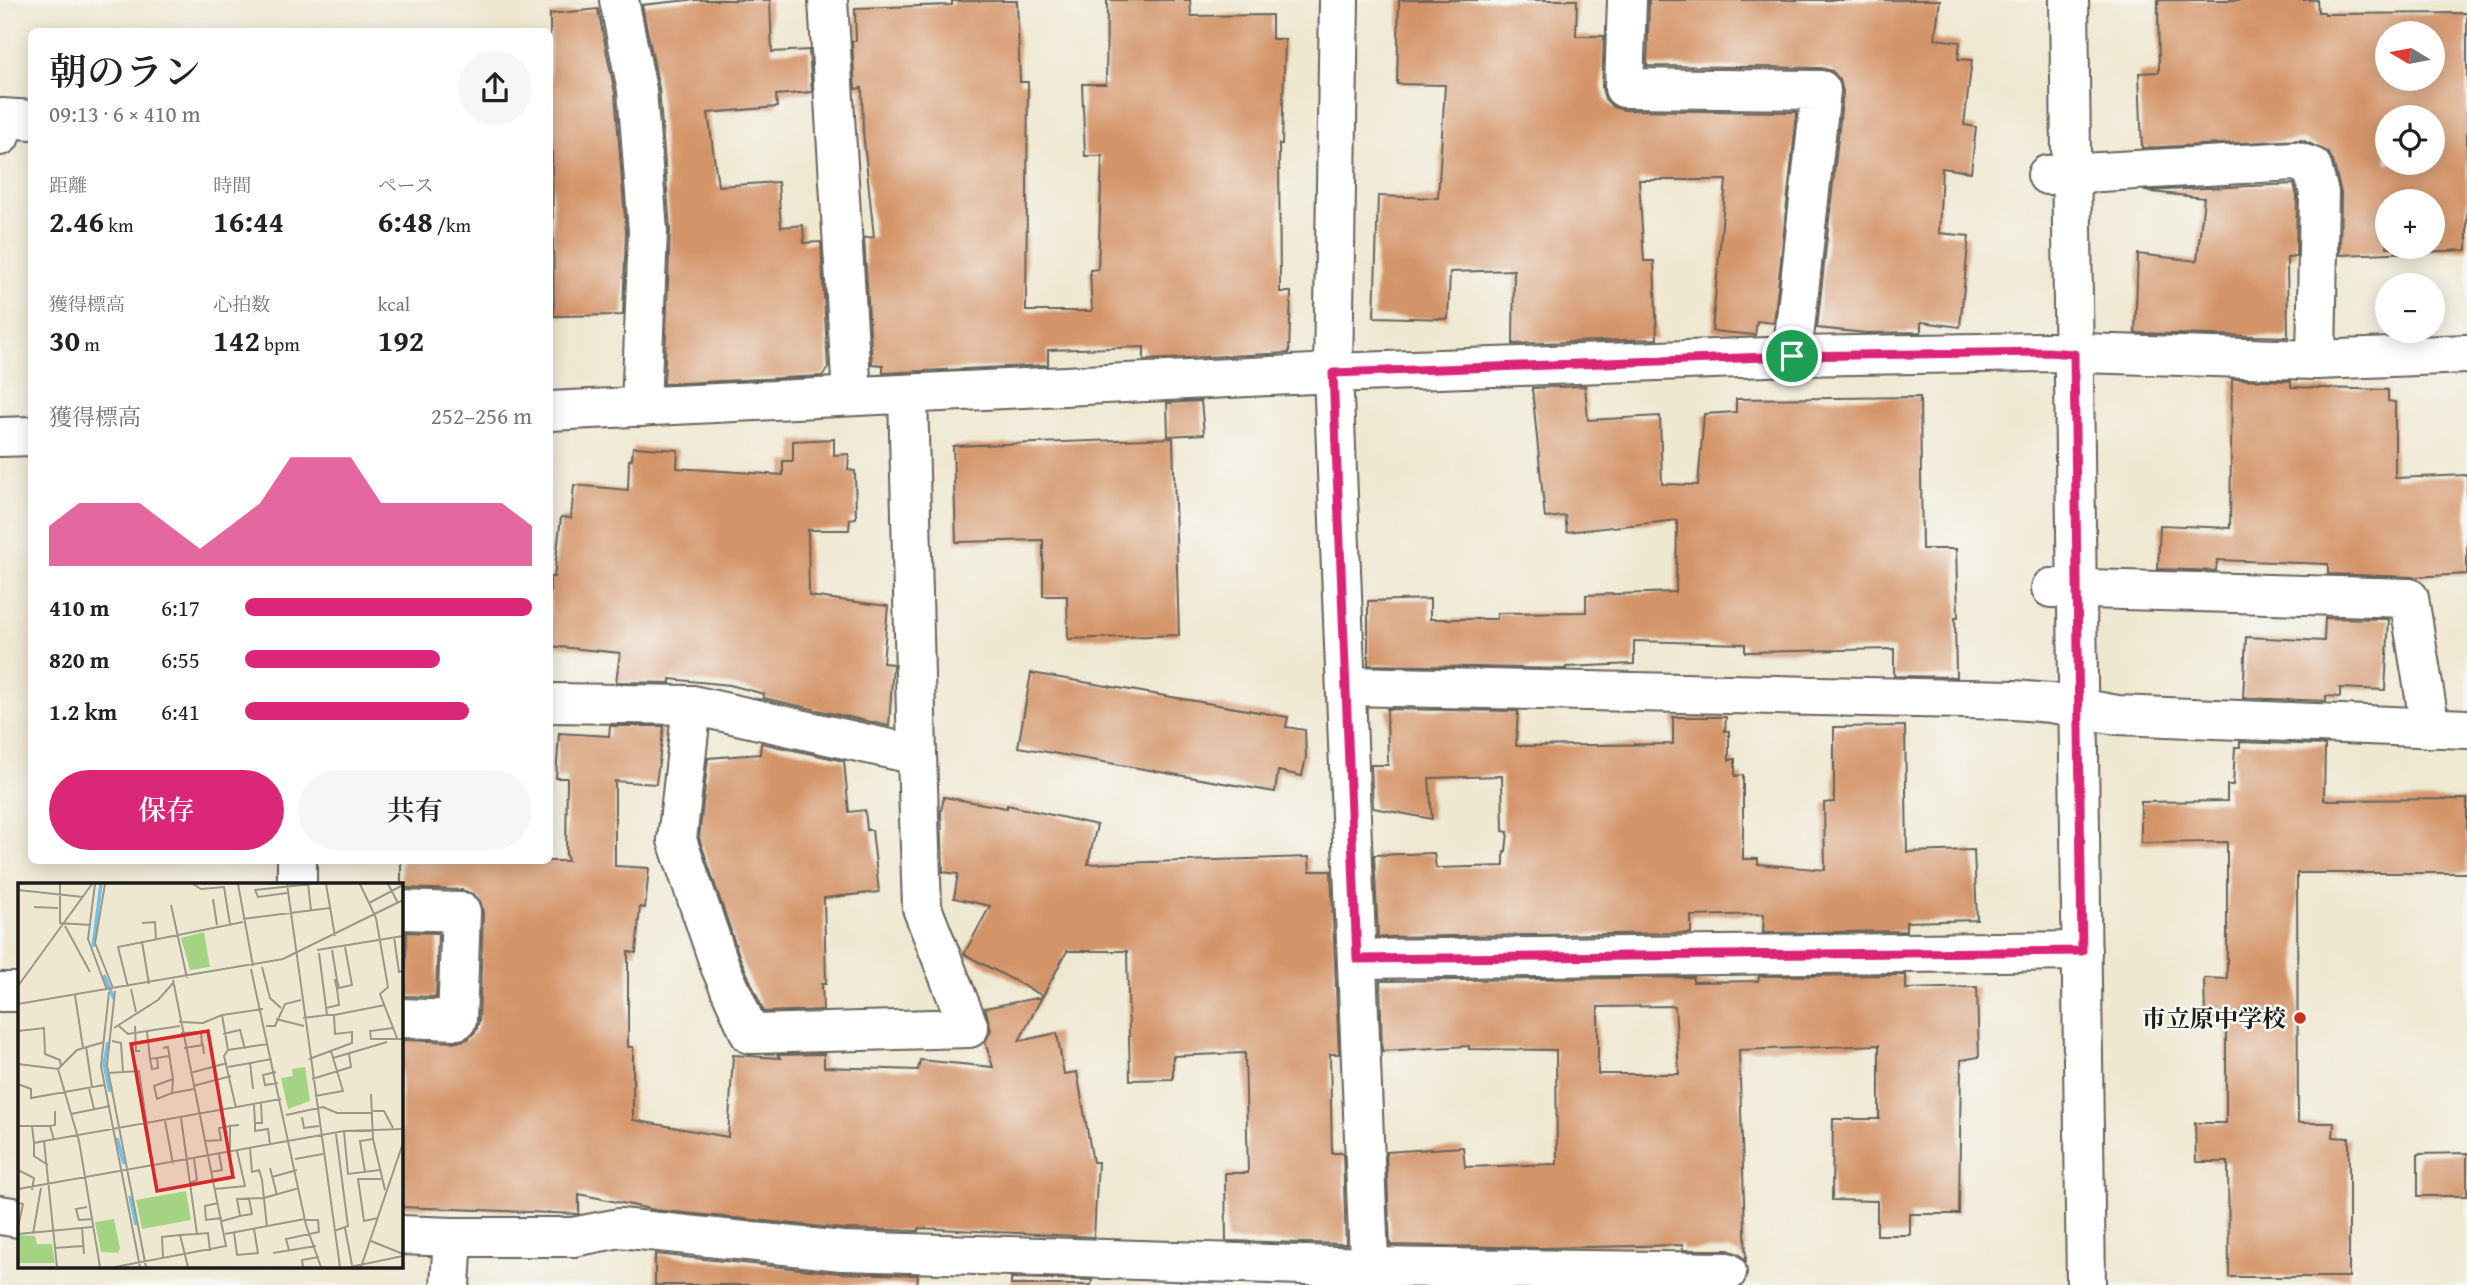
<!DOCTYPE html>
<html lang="ja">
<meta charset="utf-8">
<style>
:root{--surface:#fff;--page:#f6f6f6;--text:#222;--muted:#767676;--accent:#db2777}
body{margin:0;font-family:"Gentium Book Plus","Noto Serif JP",serif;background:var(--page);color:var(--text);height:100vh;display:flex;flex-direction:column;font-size:26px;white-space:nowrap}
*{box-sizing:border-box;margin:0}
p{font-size:23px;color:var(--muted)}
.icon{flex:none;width:38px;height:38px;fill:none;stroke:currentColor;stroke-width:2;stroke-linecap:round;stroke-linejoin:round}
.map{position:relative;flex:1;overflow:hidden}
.panel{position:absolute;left:28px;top:28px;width:525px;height:836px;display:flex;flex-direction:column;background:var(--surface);border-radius:10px;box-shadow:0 4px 18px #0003}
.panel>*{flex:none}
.needle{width:46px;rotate:280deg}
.tools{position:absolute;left:2375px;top:21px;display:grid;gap:14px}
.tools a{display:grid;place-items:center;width:70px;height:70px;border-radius:50%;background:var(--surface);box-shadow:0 4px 18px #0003;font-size:35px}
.pin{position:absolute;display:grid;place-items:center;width:60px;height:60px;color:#fff;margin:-30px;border:4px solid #fff;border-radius:50%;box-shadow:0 2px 7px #0007}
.round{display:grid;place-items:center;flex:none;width:74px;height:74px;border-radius:37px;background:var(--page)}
.summary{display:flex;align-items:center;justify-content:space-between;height:119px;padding:0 21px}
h1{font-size:38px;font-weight:600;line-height:52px}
.stats{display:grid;grid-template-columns:repeat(3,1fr);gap:10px;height:119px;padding:7px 21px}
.stats div{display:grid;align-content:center}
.stats b{font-size:30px;font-weight:600}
.stats small{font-size:19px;font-weight:400}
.stats p{font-size:19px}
.chart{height:196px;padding:14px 21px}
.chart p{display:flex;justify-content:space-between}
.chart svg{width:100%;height:126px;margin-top:7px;fill:var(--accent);opacity:.7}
.action{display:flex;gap:14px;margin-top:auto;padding:14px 21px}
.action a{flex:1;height:80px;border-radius:42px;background:var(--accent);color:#fff;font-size:28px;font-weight:600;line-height:80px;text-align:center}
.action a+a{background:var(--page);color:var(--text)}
ul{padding:0 21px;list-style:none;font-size:23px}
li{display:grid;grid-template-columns:112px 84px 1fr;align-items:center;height:52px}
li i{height:18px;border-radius:9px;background:var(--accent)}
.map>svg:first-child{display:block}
.building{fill:#d49469;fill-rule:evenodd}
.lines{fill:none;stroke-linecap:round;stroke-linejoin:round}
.minor-casing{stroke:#66635b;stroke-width:42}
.tertiary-casing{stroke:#66635b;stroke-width:42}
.minor{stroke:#fff;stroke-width:38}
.tertiary{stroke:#fff;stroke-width:38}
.route-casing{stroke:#fff;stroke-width:14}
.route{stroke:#db2777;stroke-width:9}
.poi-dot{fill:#c8321e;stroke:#f6f6f2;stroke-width:2.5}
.labels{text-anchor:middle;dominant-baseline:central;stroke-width:5;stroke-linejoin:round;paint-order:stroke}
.poi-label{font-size:24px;font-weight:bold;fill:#1c1c1c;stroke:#f6f6f2;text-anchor:end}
.inset-river{fill:none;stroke:#70c0eb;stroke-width:3.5}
.inset-road{fill:none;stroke:#9b9689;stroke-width:2}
.view{fill:#d62828;fill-opacity:0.15;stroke:#d62828;stroke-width:3.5}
.inset-edge{fill:none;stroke:#1c1c1c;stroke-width:3.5}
</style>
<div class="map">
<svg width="2467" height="1285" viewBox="0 0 2467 1285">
<rect width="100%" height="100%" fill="#f6f6f2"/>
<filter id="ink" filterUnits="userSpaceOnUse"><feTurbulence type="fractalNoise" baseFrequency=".0143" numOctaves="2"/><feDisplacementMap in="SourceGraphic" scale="14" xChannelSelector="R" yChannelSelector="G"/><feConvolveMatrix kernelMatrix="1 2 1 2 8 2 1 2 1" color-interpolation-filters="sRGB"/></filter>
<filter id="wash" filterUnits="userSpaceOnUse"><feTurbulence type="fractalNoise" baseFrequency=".00686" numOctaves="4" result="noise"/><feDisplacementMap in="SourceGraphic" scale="28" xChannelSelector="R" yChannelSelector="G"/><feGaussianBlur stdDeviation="1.57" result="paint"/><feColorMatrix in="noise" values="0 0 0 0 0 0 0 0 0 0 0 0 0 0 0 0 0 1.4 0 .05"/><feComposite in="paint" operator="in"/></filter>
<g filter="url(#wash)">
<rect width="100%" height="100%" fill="#efe8d1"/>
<g id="blocks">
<g class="building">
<path d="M 689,0 L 770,0 L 772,52 L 809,50 L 812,92 L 776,95 L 777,107 L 708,113 L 718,186 L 778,182 L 781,227 L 803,225 L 804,243 L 821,242 L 828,368 L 822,376 L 664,384 L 670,229 L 659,88 L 642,5 Z"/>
<path d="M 1107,0 L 1190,0 L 1191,16 L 1272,15 L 1272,39 L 1285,39 L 1282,144 L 1279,144 L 1280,292 L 1291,292 L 1289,353 L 1144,360 L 1144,347 L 1048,350 L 1048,365 L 883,373 L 883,365 L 872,364 L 864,238 L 874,237 L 863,132 L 862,88 L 855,89 L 852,41 L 856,41 L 855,8 L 952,5 L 952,1 L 1017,1 L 1020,82 L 1028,82 L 1026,311 L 1092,311 L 1090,270 L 1098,269 L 1102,156 L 1085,156 L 1082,84 L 1106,84 Z"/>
<path d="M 1399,0 L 1577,0 L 1576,36 L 1604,36 L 1602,88 L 1605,99 L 1613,107 L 1624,110 L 1797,112 L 1774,323 L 1757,321 L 1755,335 L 1712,331 L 1726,180 L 1639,180 L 1644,261 L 1654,261 L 1657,339 L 1513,344 L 1514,270 L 1450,272 L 1448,319 L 1374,317 L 1378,196 L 1438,198 L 1445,85 L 1397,84 Z"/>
<path d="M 1649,0 L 1940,0 L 1935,39 L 1960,42 L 1958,59 L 1972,60 L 1964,125 L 1976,127 L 1971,172 L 1942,168 L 1939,233 L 1969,236 L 1960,327 L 1921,322 L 1921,332 L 1866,333 L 1817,328 L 1843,92 L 1840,80 L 1832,71 L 1821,68 L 1647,66 Z"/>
<path d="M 2158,0 L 2317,0 L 2318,12 L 2324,12 L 2325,14 L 2467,13 L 2467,250 L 2340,255 L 2341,193 L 2333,161 L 2328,152 L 2302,140 L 2142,148 L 2139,73 L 2159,72 ZM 2387,33 L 2432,33 L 2432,79 L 2387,79 ZM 2387,117 L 2432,117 L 2432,163 L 2387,163 ZM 2387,201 L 2432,201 L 2432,247 L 2387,247 Z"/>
<path d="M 598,9 L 615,93 L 626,231 L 623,315 L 554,316 L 552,143 L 550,144 L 550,14 Z"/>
<path d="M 2294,184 L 2297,196 L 2296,256 L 2287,257 L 2288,337 L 2135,333 L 2138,254 L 2197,261 L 2204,198 L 2144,191 Z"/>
<path d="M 2232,379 L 2291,381 L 2291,387 L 2388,390 L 2388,401 L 2395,402 L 2395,478 L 2467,475 L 2467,574 L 2413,577 L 2328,574 L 2328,564 L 2217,560 L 2216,571 L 2158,569 L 2160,525 L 2230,528 Z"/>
<path d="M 1585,386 L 1588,420 L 1660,416 L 1662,484 L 1698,485 L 1704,414 L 1736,412 L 1736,399 L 1920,397 L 1922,549 L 1956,549 L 1958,618 L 1955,618 L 1956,677 L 1894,676 L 1894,649 L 1745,652 L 1745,644 L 1634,641 L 1634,664 L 1566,667 L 1566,669 L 1368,665 L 1368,601 L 1430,599 L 1430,619 L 1497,619 L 1497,613 L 1586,612 L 1586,595 L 1676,592 L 1677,520 L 1567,532 L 1565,516 L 1545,518 L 1532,388 Z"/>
<path d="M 1201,401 L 1204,434 L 1168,436 L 1167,403 Z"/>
<path d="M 1173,438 L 1179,635 L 1068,639 L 1067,596 L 1043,596 L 1043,540 L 956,542 L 953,446 Z"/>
<path d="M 834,439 L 834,455 L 849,454 L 848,470 L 855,471 L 856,518 L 850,519 L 849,530 L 808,530 L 809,596 L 888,606 L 883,663 L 893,664 L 889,726 L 763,698 L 764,694 L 730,685 L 670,679 L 670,683 L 616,682 L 620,653 L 550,646 L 550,577 L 554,577 L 561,517 L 571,518 L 574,485 L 628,490 L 629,460 L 632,459 L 633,447 L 678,450 L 677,468 L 783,475 L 783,461 L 793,461 L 793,441 Z"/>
<path d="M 2325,618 L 2389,619 L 2385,690 L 2340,688 L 2340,697 L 2326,696 L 2326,701 L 2243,698 L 2246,637 L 2324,641 Z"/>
<path d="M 1031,673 L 1288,717 L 1286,727 L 1305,730 L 1306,757 L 1302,776 L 1278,771 L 1275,792 L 1018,747 Z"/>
<path d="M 1387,709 L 1518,711 L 1516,746 L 1673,744 L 1673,717 L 1726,717 L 1725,731 L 1729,731 L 1729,760 L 1735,759 L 1735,776 L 1743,775 L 1743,859 L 1758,859 L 1758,864 L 1825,870 L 1824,803 L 1834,802 L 1834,727 L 1905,726 L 1907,852 L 1974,850 L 1977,920 L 1906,922 L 1906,931 L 1763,933 L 1764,914 L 1728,915 L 1691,916 L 1691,933 L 1378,937 L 1374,855 L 1434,853 L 1436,868 L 1504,866 L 1504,851 L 1506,851 L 1508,832 L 1503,831 L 1502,776 L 1429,778 L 1432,819 L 1373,808 L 1371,765 L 1388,765 Z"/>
<path d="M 610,726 L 664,726 L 656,784 L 615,781 L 615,866 L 649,868 L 645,908 L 640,907 L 636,953 L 628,952 L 628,1047 L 633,1047 L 633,1120 L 728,1137 L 733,1055 L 780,1058 L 778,1055 L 824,1054 L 824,1067 L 918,1070 L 920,1060 L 993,1067 L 985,1042 L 991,1030 L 985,1008 L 1042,997 L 1019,1041 L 1057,1033 L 1064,1074 L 1077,1072 L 1093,1162 L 1098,1162 L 1094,1237 L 919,1228 L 918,1231 L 843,1229 L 655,1210 L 579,1194 L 579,1214 L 401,1207 L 401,1043 L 402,1040 L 457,1042 L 468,1039 L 476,1031 L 479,1021 L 483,913 L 480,901 L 473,894 L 462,890 L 401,888 L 401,861 L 568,861 L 566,854 L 567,778 L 556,778 L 559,733 L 609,736 Z"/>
<path d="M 2240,742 L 2325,745 L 2324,800 L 2467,799 L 2467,873 L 2297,873 L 2298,1123 L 2334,1123 L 2333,1137 L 2349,1138 L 2349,1277 L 2229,1277 L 2228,1162 L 2196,1162 L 2195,1123 L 2226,1123 L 2226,1018 L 2205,1018 L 2204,978 L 2227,979 L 2227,842 L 2141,843 L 2141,802 L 2227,801 L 2227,785 L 2233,785 L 2235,747 L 2240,747 Z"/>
<path d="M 761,743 L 844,761 L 849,812 L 865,810 L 867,830 L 872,830 L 879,892 L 824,898 L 826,984 L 822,984 L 823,1010 L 764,1012 L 740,958 L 699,838 L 708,758 L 760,754 Z"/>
<path d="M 944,797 L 1007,808 L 1007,805 L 1097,825 L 1088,864 L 1309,857 L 1310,871 L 1331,871 L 1339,1054 L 1330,1054 L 1332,1153 L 1343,1153 L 1346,1244 L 1226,1241 L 1225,1173 L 1248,1173 L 1245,1053 L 1173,1056 L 1173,1079 L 1130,1080 L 1127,951 L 1067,951 L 1043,996 L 964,954 L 990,906 L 954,898 L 958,874 L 943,872 L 941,811 Z"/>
<path d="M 407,932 L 438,933 L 436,997 L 404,996 Z"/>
<path d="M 1906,975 L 1906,989 L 1977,987 L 1979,1057 L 1961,1060 L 1959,1214 L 1910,1214 L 1910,1235 L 1877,1235 L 1877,1201 L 1832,1200 L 1833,1119 L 1879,1119 L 1879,1045 L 1739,1050 L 1746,1261 L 1739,1254 L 1728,1250 L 1683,1250 L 1682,1245 L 1543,1248 L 1390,1245 L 1386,1152 L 1463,1147 L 1465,1167 L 1557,1164 L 1556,1050 L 1469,1049 L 1469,1046 L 1382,1051 L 1380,981 L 1693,977 L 1693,982 L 1758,981 L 1759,976 ZM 1675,1006 L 1679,1074 L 1598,1074 L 1598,1007 Z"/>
<path d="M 2467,1153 L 2467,1196 L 2418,1196 L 2418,1154 Z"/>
<path d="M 655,1254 L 840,1273 L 918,1275 L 917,1285 L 655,1285 Z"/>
<path d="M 1011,1278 L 1092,1280 L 1091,1285 L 1011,1285 Z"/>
</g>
</g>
</g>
<g filter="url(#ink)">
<use href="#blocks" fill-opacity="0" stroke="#66635b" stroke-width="2"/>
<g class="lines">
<g class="minor-casing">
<g id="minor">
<path d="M 619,0 L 637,90 L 648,231 L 641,407"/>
<path d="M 828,0 L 852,396"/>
<path d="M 1339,0 L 1333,373 L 1370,1285"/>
<path d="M 1627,0 L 1624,88 L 1821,90 L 1792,356"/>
<path d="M 0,136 L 2,118 L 32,120"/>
<path d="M 2047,175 L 2295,161 L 2312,167 L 2319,193 L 2316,360"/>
<path d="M 908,394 L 917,755 L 692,705 L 677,840 L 720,966 L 750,1034 L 969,1028 L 922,908 L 917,755"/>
<path d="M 550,411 L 1333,373 L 1792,356 L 2048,352 L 2316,360 L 2467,354"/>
<path d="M 0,437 L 32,436"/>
<path d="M 2051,588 L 2409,598 L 2430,728"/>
<path d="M 1346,686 L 2014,700 L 2051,703 L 2117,715 L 2467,729"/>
<path d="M 550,703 L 692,705"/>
<path d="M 297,884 L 297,861"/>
<path d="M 401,910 L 461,912 L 457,1020 L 401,1018"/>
<path d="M 1358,959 L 2082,951"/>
<path d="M 0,992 L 19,992"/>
<path d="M 0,1215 L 19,1218"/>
<path d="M 401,1235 L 453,1237"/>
<path d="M 450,1285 L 453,1237 L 573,1237 L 620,1228 L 842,1251 L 1371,1267 L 1727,1272"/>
</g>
</g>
<g class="tertiary-casing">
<path id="tertiary" d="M 2069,0 L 2086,1285"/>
</g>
<use href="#minor" class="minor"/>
<use href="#tertiary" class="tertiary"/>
</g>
</g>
<g class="lines" filter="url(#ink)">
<g class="route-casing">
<path id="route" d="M 2048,352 L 2074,354 L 2082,951 L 1357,959 L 1333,373 L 1792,356 Z"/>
</g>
<use href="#route" class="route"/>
</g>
<circle class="poi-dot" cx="2300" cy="1018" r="7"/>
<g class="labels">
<g class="poi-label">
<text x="2286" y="1018">市立原中学校</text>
</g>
</g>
<g transform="translate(18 883)">
<rect width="385" height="385" fill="#efe8d1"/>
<path d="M 186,49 L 192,84 L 172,87 L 163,55 ZM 287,184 L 292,218 L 270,226 L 263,195 L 275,193 L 274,186 ZM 168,308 L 173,337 L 124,346 L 118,317 ZM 96,336 L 102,365 L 100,370 L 83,369 L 77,339 ZM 0,352 L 17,353 L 19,361 L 34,361 L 37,380 L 0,380 Z" fill="#a4d483"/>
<path class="inset-river" d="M 75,64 L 83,1M 86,92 L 96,116M 90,159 L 86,181 L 92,209M 99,255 L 106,281M 112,313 L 118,342"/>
<path class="inset-road" d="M 42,1 L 42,40 L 73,42M 77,1 L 70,56 L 89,107M 87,1 L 77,60 L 95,105M 175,1 L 183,6 L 206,4 L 212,41M 220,1 L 235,83M 269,1 L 322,384M 290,1 L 293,27M 308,1 L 317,53M 342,1 L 358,35 L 370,104 L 362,111 L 379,155M 370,1 L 380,20M 0,7 L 65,14M 269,10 L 240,14 L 237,7 L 294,1M 195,16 L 199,42M 351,20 L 385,2M 153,22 L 169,95M 16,24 L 40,25M 225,36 L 312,25M 124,40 L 137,39 L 138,56M 47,43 L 72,89M 376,54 L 381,89 L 385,88M 124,59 L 131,101M 299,67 L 385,53M 314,67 L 319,97M 244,84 L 252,115 L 263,125M 233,86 L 288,342 L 303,384M 317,97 L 319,97 L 321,105 L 319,106 ZM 0,103 L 74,1M 110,104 L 100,64 L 225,39M 321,105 L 334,102 L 327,64M 113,106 L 118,129M 97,108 L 89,182 L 128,384M 91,109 L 83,183 L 122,384M 57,112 L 65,165M 0,121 L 265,76 L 385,17M 308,125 L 321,122 L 319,106M 316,132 L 367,122M 285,135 L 309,132 L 301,70M 258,136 L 286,143M 161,139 L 185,140 L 204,132M 101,143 L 110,151 L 162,143M 117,143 L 118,168 L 122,168M 248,143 L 257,143 L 267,121 L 283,117M 96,145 L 140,117 L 156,99M 375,145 L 352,148 L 353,156 L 385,156M 0,148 L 26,145 L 27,171 L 42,177 L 43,184M 129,149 L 132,176M 163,150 L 183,149 L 184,162M 205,151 L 222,147 L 227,166M 94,158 L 103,160 L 105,189M 68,164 L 74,204M 145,165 L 150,164 L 155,196M 166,165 L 185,162 L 186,171M 210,167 L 250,161M 139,175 L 140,185 L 134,186 L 132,176 L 151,173M 315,175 L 369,159M 291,176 L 334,160 L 334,149 L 317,151 L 316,132 L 309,132M 232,180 L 235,206M 0,181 L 40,186M 210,184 L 254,176M 258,189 L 245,192 L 247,202 L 260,200M 90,190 L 121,188 L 132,264M 172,190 L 209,180M 294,196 L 333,184 L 331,171M 0,201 L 13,206 L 13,215 L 86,202M 175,203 L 213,193M 71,205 L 76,226M 154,210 L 139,216 L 136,203 L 155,196 L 154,210 L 176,206M 353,211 L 355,256 L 367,307M 297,213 L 325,208 L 313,168M 236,222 L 237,240 L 244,240 L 243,220M 218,225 L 206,173 L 210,167 L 204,132 L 245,126M 355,228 L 366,228 L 375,245M 53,231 L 92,223M 268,232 L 305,224 L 319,230 L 355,230M 284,234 L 286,245 L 301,243M 163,235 L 179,351 L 162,352 L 170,384M 147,238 L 155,281M 237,240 L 237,248 L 250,246 L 252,261M 0,243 L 32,243M 14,243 L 16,260 L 26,258M 326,249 L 330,291 L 362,287M 36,257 L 32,243 L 37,242 L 37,228M 187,258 L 203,257 L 201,245 L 212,243M 16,260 L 16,273 L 30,282M 232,265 L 234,289 L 241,287 L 244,297 L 249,344M 212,270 L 212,243 L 221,242M 277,276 L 305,271M 252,285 L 259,312M 0,287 L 16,295 L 14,307M 192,289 L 204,287 L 201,271M 347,289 L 342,258 L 355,256M 254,294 L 279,287M 172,300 L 179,297 L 176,276M 0,306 L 326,248 L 385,246M 197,306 L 227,303 L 219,268M 0,320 L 5,321 L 0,344M 200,320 L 187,323 L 188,337 L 204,335M 69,324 L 58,326 L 61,337 L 74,336M 222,333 L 234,331 L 231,316M 360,335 L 346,338 L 340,296 L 363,296M 204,338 L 222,333 L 219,316 L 246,315 L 281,305M 64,345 L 66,371M 327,345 L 334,382M 316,348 L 330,343 L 318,251M 216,349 L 219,372 L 240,370 L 236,346M 0,351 L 74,344M 15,351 L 23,305M 179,351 L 190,350 L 192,368M 207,351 L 287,336M 353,358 L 385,371M 36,365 L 65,363M 271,367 L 268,356 L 301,349 L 300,337 L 287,337M 255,370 L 298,363M 145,374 L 144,354 L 162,352M 39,384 L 26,258 L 263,216M 82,384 L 61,258 L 40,186 L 59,167 L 86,159M 97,384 L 208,363 L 155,97M 285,384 L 284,377 L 301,374M 332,384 L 385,373M 343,384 L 385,260"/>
<path class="view" d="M 190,148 L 215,294 L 139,308 L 113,161 Z"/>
<rect width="385" height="385" class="inset-edge"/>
</g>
</svg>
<div class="tools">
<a><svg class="needle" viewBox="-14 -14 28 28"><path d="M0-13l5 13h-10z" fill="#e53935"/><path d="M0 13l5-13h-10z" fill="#767676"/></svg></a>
<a><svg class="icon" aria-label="locate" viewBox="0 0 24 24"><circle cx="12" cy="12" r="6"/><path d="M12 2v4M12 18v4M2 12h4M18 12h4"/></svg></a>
<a>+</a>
<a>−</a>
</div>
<div class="pin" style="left:1792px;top:356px;background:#1e9e55"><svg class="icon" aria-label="arrive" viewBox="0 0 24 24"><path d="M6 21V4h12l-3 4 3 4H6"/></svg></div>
<section class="panel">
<div class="summary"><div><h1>朝のラン</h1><p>09:13 · 6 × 410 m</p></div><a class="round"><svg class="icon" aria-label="share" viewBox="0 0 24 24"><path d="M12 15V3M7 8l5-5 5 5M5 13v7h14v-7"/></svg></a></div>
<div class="stats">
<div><p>距離</p><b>2.46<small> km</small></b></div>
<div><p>時間</p><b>16:44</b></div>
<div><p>ペース</p><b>6:48<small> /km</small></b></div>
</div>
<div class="stats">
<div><p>獲得標高</p><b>30<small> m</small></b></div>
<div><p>心拍数</p><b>142<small> bpm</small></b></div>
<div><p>kcal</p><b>192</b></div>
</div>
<div class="chart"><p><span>獲得標高</span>252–256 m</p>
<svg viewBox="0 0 160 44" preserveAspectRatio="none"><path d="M0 44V30L10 22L20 22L30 22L40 30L50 38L60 30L70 22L80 6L90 6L100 6L110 22L120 22L130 22L140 22L150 22L160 30V44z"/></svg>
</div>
<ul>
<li><b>410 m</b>6:17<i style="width:100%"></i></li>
<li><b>820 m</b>6:55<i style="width:68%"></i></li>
<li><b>1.2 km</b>6:41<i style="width:78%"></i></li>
</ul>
<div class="action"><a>保存</a><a>共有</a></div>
</section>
</div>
